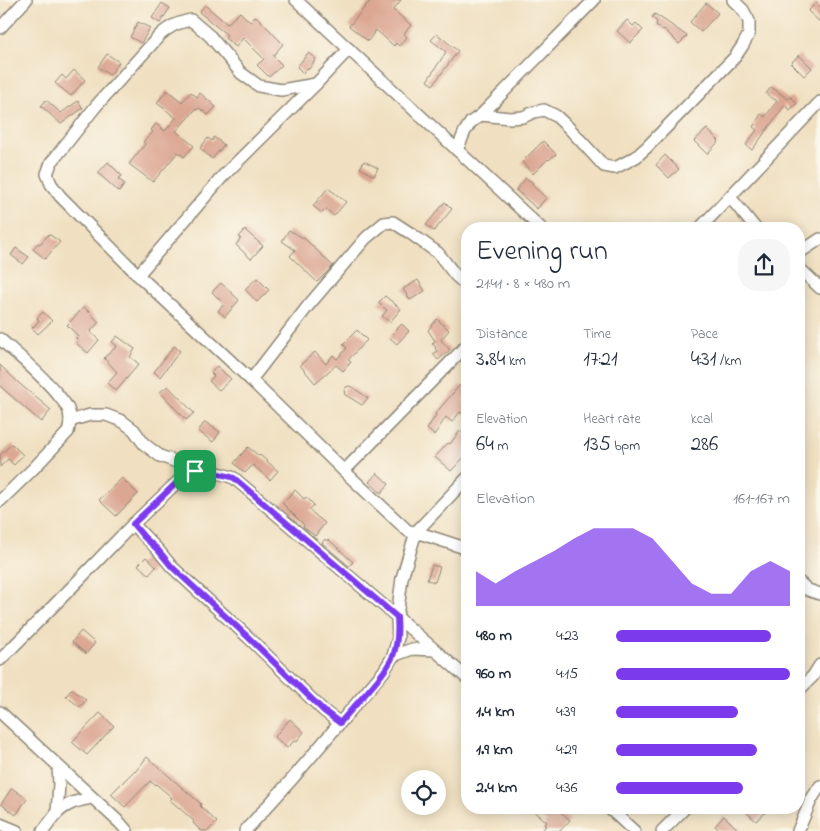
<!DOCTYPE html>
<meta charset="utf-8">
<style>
:root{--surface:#fff;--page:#f6f6f7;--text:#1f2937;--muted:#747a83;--accent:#7c3aed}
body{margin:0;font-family:"Indie Flower",sans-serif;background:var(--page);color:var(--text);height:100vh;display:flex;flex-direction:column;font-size:19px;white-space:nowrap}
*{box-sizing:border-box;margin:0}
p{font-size:16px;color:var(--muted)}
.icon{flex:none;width:28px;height:28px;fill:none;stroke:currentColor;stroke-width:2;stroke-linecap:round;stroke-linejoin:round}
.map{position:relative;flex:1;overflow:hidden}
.panel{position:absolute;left:461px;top:222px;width:344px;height:592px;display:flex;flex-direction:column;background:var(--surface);border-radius:20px;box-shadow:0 2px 12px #0003}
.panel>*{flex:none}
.tools{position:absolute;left:401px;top:770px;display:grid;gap:10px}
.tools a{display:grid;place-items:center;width:45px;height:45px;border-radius:50%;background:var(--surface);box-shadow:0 2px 12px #0003;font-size:25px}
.pin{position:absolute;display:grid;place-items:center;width:42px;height:42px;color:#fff;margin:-21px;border-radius:10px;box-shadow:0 2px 8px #0006}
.round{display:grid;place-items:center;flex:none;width:52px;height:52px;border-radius:20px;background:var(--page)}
.headline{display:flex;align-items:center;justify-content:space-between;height:85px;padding:0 15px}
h1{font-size:28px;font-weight:600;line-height:38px}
.metrics{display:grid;grid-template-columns:repeat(3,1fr);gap:8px;height:85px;padding:5px 15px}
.metrics div{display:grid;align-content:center}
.metrics b{font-size:21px;font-weight:600}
.metrics small{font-size:14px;font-weight:400}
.metrics p{font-size:14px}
.chart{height:140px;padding:10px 15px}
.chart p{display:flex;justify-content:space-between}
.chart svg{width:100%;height:90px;margin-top:5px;fill:var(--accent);opacity:.7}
ul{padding:0 15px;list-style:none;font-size:16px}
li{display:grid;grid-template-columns:80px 60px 1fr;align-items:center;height:38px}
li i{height:12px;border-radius:6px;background:var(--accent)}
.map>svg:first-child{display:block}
.building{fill:#dba692}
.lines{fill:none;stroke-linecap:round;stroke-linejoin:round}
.street-casing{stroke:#8e8676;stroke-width:14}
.street{stroke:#fff;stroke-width:11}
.route-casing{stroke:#fff;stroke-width:10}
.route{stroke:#7c3aed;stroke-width:6}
</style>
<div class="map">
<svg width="820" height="831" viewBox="0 0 820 831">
<rect width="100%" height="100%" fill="#fbf7ec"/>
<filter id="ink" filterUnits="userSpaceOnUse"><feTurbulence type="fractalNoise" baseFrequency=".02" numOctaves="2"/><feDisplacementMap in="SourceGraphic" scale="10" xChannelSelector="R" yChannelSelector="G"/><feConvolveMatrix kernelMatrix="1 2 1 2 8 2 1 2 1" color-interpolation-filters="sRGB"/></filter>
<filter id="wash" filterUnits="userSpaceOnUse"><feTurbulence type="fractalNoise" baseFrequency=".0096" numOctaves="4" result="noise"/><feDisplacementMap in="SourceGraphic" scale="20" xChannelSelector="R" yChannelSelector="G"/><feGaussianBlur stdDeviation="1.12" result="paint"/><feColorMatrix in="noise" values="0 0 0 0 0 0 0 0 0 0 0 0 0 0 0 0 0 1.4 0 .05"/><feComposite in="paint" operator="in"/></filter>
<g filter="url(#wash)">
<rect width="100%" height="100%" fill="#f0e0c1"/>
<g id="blocks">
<g class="building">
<path d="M 371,0 L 401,0 L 393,10 L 411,25 L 404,34 L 407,37 L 399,46 L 396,43 L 394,46 L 376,30 L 368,41 L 349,26 Z"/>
<path d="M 162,3 L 170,8 L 160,23 L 152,18 Z"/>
<path d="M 706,3 L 718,13 L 701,32 L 690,22 Z"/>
<path d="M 816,3 L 820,7 L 820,22 L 808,11 Z"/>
<path d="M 205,5 L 227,24 L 240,12 L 250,22 L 256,16 L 283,44 L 273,56 L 282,65 L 269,77 L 257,65 L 264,59 L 243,38 L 236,47 L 225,38 L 227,35 L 199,12 Z"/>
<path d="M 655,14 L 664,20 L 687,36 L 679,44 L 664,29 L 663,30 L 656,25 L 657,22 L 652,17 Z"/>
<path d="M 627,20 L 633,26 L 636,23 L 643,30 L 630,43 L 617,31 Z"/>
<path d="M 138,22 L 150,28 L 141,43 L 130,37 Z"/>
<path d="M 437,34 L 458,51 L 433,85 L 427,81 L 446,52 L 431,40 Z"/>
<path d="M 308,53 L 316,59 L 309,69 L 307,68 L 303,73 L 297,67 Z"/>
<path d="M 107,54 L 119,62 L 110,75 L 98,67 Z"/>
<path d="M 799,55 L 812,68 L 804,76 L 791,63 Z"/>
<path d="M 74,70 L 85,80 L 71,96 L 55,83 L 62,75 L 66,79 Z"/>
<path d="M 771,87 L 788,99 L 791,97 L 797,103 L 790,110 L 785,105 L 752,150 L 746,145 L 757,130 L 753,127 L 761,114 L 765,117 L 777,101 L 766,94 Z"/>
<path d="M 167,90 L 182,102 L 191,92 L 197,97 L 200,93 L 216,107 L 208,115 L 199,108 L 197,110 L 196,109 L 176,131 L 194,146 L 184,157 L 178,152 L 153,182 L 129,164 L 145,144 L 143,142 L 153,132 L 151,130 L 156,124 L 165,131 L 176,118 L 157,103 Z"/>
<path d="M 46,100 L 61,113 L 78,101 L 83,108 L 61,124 L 41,106 Z"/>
<path d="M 707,129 L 719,141 L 707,154 L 694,141 Z"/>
<path d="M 214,137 L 224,145 L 212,159 L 200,148 L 208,138 L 212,141 Z"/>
<path d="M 543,141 L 556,154 L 549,160 L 548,159 L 533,174 L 522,162 Z"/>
<path d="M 665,155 L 679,169 L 669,178 L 656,165 Z"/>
<path d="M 364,161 L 378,168 L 374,176 L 360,168 Z"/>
<path d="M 108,162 L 122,176 L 118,179 L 125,184 L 119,192 L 98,173 Z"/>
<path d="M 526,178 L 533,183 L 532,185 L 546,198 L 537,209 L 516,190 Z"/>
<path d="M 328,188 L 346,202 L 334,216 L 326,209 L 322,213 L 313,206 Z"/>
<path d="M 445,202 L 452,209 L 434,231 L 426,225 Z"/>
<path d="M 245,230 L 263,246 L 251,259 L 236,245 L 241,238 L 239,237 Z"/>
<path d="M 289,230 L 305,239 L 333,266 L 317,282 L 290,256 L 295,250 L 282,241 Z"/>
<path d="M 49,234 L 60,242 L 45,259 L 33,249 L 38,243 L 40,244 Z"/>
<path d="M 16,248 L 29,257 L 23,264 L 11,255 Z"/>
<path d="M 257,278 L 269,290 L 257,302 L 245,289 Z"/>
<path d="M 418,280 L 425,291 L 410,300 L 403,289 Z"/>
<path d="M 221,283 L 239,300 L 225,317 L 218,311 L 224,304 L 212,292 Z"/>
<path d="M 385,296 L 401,309 L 390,322 L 382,316 L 387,310 L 378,303 Z"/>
<path d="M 84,307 L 99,322 L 90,332 L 99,340 L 88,353 L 76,343 L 78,341 L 76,338 L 78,336 L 67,325 Z"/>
<path d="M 43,312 L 52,321 L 38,334 L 32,328 L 39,321 L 37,318 Z"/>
<path d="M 437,319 L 449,330 L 441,340 L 450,350 L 438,360 L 433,354 L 437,351 L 435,348 L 436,347 L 432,344 L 435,341 L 428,330 Z"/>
<path d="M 402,324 L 409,331 L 397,344 L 389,337 Z"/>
<path d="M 357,330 L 367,340 L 348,360 L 351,362 L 343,371 L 336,365 L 315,383 L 300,365 L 315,352 L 326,364 L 333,355 L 337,359 L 347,348 L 343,344 Z"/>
<path d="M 117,336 L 135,349 L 130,357 L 139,364 L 116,391 L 107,383 L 117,372 L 104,358 L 117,346 L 112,342 Z"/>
<path d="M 174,346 L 180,351 L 160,377 L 154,372 Z"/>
<path d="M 0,365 L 21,385 L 51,410 L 41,422 L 0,386 Z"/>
<path d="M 217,366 L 231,379 L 219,390 L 209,381 L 214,376 L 211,373 Z"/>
<path d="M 460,385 L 468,390 L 468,396 L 463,400 L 468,403 L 468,416 L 460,412 L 452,422 L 446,417 L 434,435 L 427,429 L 436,415 L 435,414 Z"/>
<path d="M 168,386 L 194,413 L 186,420 L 160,392 Z"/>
<path d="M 349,386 L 352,387 L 368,398 L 362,405 L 349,397 L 345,395 L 344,390 L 346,387 Z"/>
<path d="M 205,422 L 220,432 L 213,442 L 198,431 Z"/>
<path d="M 460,431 L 468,437 L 468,453 L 451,471 L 435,457 L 448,443 L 450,444 Z"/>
<path d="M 12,444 L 23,455 L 14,465 L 8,459 L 0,467 L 0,455 Z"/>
<path d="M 248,447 L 259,456 L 260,455 L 278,471 L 270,480 L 253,465 L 245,473 L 234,463 Z"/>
<path d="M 377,473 L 389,484 L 381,493 L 369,482 Z"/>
<path d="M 122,478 L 138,494 L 116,516 L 99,500 Z"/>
<path d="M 295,490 L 304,499 L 306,497 L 314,505 L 309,510 L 325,523 L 315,536 L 303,527 L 304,525 L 282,503 Z"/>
<path d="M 325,539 L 327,541 L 328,539 L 353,562 L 349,566 L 322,543 Z"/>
<path d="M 146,557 L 156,567 L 149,575 L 138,565 Z"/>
<path d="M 432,565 L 440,567 L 435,582 L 427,580 Z"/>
<path d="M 81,631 L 95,643 L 86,654 L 72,642 Z"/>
<path d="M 72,689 L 86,700 L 80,707 L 66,696 Z"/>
<path d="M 100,713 L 114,726 L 87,755 L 72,742 Z"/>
<path d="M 290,719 L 304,732 L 296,742 L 294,741 L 287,748 L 275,737 L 280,730 Z"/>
<path d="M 147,757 L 201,804 L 200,806 L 217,822 L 208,831 L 201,831 L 193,823 L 194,821 L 170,800 L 172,798 L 168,794 L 156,784 L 155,785 L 150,781 L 125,807 L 111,794 L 134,771 L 135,772 Z"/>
<path d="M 12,788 L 27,799 L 16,815 L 1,804 Z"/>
<path d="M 532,809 L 557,809 L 570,820 L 560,831 L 541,831 L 546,826 L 544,825 L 547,822 Z"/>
<path d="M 743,809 L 769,809 L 756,821 Z"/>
<path d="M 724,816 L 740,831 L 721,831 L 715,826 Z"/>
</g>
</g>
</g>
<g filter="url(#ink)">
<use href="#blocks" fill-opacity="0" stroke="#8e8676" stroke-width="1"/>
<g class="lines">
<g class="street-casing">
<g id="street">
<path d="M 296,0 L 542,229"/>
<path d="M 0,28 L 26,0"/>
<path d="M 316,84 L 281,90 L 259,86 L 241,73 L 210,36 L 191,20 C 177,23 170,26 160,35 L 96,106 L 51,163 L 47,174 L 51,184 L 60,196 L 138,275 L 251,380 L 344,471 L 408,531 L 416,532 L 468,549"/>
<path d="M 481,115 L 510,118 L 523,117 L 534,112 L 544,110 L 556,116 L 569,128 L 604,166 L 615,168 L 636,157 L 647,147 L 735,57 L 743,45 L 749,34 L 749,21 L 743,10 L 733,0"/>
<path d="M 457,150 L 465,131 L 471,122 L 481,115 L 594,0"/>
<path d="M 730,197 L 756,229"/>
<path d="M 699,229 L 820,102"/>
<path d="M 799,253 L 820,239"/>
<path d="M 799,268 L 820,288"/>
<path d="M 138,275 L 223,176 L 316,84 L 349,49"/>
<path d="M 0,339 C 20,357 42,375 59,396 C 62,400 66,404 68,409 C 71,416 70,425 68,432 L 34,468 L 0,501"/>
<path d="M 251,380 L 308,306 L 366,238 L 384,223 L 393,222 L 410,233 L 438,253 L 456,276 L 463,282 L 468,284"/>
<path d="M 70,421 L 90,415 L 106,415 L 122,421 L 134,430 L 144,444 L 160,456 L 188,466 L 195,471"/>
<path d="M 344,471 L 468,344"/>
<path d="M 133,524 L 158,550 L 172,567 L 248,637 L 324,711 L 340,723"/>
<path d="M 799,582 L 808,590 L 820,594"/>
<path d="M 393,656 L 412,649 L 435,650"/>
<path d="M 0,660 L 75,584 L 133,524 L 187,473 C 203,469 219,472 234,478 L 397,617 L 468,679"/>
<path d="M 799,690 L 813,676 L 820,665"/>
<path d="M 0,712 L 120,823 L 127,831"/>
<path d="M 610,809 L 634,831"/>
<path d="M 57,813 C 69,802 77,801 92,798"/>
<path d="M 0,824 L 17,831"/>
<path d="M 43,831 L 57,813 L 59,784 L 58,767"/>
<path d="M 245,831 L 293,778 L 384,671 L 393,656 L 398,638 L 397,617 L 402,578 L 416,532 L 468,477"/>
<path d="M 662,831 L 684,809"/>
<path d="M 798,831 L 811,800 L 820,786"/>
</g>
</g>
<use href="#street" class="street"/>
</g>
</g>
<g class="lines" filter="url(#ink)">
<g class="route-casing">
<path id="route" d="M 195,471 C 209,472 221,473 234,478 L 397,617 C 398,630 398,643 393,656 C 384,677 355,704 340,723 L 324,711 L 248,637 L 172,567 L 158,550 L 144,537 L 133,524 L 187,473 Z"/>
</g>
<use href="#route" class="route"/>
</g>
</svg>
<div class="tools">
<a><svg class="icon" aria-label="locate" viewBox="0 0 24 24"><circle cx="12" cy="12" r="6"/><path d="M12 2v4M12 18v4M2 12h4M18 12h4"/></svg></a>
</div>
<div class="pin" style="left:195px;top:471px;background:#1e9e55"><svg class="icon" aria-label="arrive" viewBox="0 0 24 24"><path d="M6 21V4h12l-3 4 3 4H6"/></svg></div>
<section class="panel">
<div class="headline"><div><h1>Evening run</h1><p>21:41 · 8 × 480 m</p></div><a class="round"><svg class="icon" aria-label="share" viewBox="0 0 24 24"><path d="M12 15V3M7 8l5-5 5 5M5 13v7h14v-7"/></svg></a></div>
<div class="metrics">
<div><p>Distance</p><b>3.84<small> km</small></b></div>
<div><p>Time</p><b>17:21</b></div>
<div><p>Pace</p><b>4:31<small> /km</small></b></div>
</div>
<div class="metrics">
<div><p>Elevation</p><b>64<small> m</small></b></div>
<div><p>Heart rate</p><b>135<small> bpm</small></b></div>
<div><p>kcal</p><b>286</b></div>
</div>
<div class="chart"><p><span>Elevation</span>161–167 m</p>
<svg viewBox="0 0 160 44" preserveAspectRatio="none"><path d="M0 44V27L10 33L20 27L30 22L40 17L50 11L60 6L70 6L80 6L90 11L100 22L110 33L120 38L130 38L140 27L150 22L160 27V44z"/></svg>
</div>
<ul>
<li><b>480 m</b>4:23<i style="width:89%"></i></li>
<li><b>960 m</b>4:15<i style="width:100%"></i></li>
<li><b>1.4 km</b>4:39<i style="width:70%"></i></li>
<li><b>1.9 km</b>4:29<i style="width:81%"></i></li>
<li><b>2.4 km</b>4:36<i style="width:73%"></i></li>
</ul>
</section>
</div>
